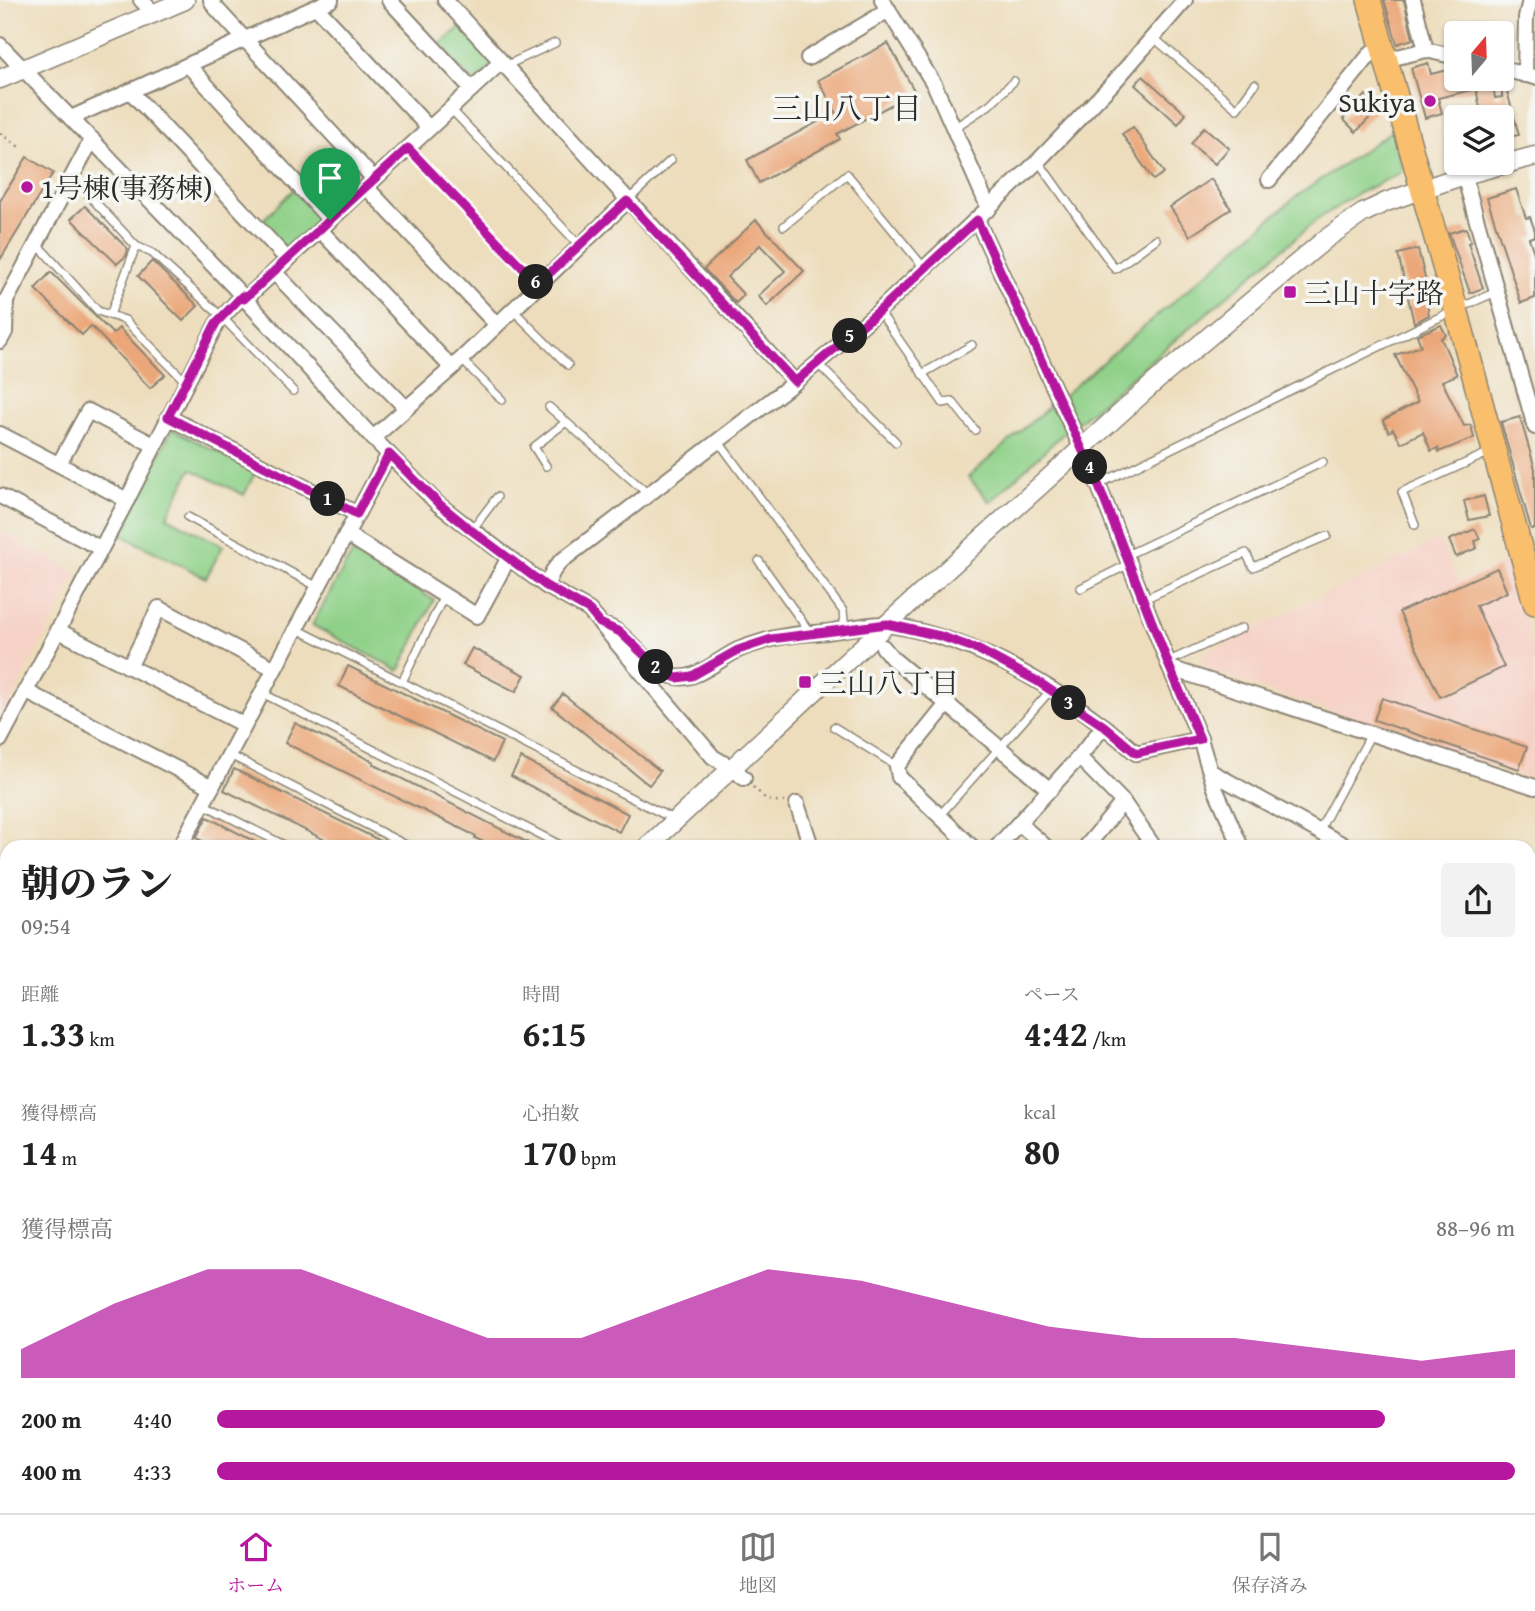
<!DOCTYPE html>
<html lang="ja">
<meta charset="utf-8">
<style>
:root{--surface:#fff;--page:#f2f2f2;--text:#222;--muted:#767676;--line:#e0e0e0;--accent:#b5179e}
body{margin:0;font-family:"Gentium Book Plus","Noto Serif JP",serif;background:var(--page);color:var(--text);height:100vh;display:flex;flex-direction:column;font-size:26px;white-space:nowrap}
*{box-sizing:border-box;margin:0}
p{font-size:23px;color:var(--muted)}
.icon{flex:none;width:38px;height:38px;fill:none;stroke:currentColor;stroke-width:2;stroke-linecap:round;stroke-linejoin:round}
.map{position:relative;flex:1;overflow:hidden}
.details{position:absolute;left:0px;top:840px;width:1536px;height:674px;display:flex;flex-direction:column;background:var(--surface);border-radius:21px 21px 0 0;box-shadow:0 2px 5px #0004}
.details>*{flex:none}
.needle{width:46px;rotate:19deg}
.controls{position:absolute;left:1444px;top:21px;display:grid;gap:14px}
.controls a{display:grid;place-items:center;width:70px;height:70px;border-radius:7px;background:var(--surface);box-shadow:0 2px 5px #0004;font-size:35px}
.pin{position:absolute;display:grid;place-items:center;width:60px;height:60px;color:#fff;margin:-72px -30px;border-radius:50% 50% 50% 0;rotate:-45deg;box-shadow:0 0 7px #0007}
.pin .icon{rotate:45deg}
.km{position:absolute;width:35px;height:35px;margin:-18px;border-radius:50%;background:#222;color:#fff;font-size:19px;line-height:35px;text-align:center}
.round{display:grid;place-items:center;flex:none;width:74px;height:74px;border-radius:7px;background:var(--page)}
.headline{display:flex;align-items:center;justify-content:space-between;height:119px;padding:0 21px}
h1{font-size:38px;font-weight:800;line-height:52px}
.stats{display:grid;grid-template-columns:repeat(3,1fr);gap:10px;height:119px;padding:7px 21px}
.stats div{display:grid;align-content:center}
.stats b{font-size:35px;font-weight:800}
.stats small{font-size:19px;font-weight:400}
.stats p{font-size:19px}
.chart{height:196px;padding:14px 21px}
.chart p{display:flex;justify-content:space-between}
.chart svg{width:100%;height:126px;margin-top:7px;fill:var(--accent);opacity:.7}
ul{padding:0 21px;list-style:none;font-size:23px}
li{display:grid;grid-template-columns:112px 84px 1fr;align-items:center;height:52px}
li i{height:18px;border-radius:9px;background:var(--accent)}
.dock{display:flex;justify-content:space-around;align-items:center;height:98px;border-top:2px solid var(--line);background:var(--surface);font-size:19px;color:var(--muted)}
.dock a{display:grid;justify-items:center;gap:4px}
.dock .selected{color:var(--accent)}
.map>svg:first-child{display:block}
.built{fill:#f6d1c6}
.green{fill:#90d189;stroke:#5e7e5a;stroke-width:2}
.forest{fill:#74b375;stroke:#506f50;stroke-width:2}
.building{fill:#eba779}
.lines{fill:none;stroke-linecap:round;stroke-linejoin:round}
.service-casing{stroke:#8c8474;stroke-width:10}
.minor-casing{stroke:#8c8474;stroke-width:18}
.tertiary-casing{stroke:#8c8474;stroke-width:21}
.primary-casing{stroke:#8c8474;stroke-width:26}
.path{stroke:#8c8474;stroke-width:2.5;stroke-dasharray:2 5;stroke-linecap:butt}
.service{stroke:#fff;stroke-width:7}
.minor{stroke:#fff;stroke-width:14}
.tertiary{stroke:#fff;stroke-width:18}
.primary{stroke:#f9bf6c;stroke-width:23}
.route-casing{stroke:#fff;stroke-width:14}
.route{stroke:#b5179e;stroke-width:9}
.poi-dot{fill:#b5179e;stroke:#f6f6f2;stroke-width:2.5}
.labels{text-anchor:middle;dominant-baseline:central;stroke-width:7;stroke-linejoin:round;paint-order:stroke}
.poi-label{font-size:28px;fill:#2b2b2b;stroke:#f6f6f2;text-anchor:start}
.neighbourhood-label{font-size:30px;fill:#2b2b2b;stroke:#f6f6f2}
</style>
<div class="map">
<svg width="1535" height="1513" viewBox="0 0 1535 1513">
<rect width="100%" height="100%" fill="#f6f6f2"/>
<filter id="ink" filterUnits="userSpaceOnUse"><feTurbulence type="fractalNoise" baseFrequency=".0143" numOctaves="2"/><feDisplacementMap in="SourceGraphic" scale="14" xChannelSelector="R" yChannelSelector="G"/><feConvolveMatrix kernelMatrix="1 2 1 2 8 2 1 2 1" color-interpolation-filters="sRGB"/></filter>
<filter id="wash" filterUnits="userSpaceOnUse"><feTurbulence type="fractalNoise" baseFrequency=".00686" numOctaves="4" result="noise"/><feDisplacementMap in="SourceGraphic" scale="28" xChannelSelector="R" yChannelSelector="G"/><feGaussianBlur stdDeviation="1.57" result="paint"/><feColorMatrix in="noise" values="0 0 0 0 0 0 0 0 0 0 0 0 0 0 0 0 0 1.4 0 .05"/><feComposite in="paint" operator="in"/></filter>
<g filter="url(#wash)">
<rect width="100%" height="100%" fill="#edddbc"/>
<g class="built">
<path d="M 0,531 L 78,573 L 0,721 Z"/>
<path d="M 1439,539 L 1459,582 L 1509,561 L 1535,657 L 1535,781 L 1210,671 L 1199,656 Z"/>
</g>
<g class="green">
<path d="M 463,25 L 493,58 L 493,65 L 475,82 L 437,47 Z"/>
<path d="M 1393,130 L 1402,169 L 1400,173 L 1357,194 L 1318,219 L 1076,424 L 1064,395 L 1297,196 Z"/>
<path d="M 296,187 L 323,216 L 323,224 L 291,253 L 258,225 Z"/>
<path d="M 1053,403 L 1067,430 L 990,502 L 968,477 Z"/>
<path d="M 172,429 L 256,471 L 244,495 L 191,469 L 167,517 L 223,546 L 206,578 L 119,534 Z"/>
<path d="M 352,553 L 434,600 L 399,671 L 312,625 Z"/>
</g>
<g class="forest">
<path d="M 7,1200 L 7,1391 L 0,1388 L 0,1209 Z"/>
<path d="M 1535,1249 L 1535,1411 L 1530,1364 L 1530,1257 Z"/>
<path d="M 1535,1441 L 1535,1513 L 1529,1513 L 1531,1487 L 1530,1450 Z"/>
</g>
<g id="blocks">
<g class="building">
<path d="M 1384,0 L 1404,0 L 1413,39 L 1397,44 Z"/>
<path d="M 888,43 L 915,92 L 837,134 L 840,139 L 759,183 L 747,160 L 836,112 L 818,80 Z"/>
<path d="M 1428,63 L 1431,74 L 1456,68 L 1456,79 L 1500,79 L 1501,84 L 1493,85 L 1495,98 L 1502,97 L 1502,85 L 1505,84 L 1519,135 L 1502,138 L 1502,117 L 1482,117 L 1476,89 L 1438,98 L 1442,113 L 1425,118 L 1411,68 Z"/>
<path d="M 1143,76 L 1186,114 L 1178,124 L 1135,85 Z"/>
<path d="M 1366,95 L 1379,108 L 1356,132 L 1343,119 Z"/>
<path d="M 1133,127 L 1164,173 L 1153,180 L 1122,134 Z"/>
<path d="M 1204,127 L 1229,148 L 1215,164 L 1191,144 Z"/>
<path d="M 27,157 L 53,173 L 0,260 L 0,201 Z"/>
<path d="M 1211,179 L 1231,209 L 1190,236 L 1170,207 Z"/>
<path d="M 1516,189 L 1526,218 L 1530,217 L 1535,231 L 1535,236 L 1529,238 L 1535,256 L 1535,298 L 1521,303 L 1487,198 Z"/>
<path d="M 85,206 L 128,249 L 126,256 L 117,264 L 71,219 Z"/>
<path d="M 756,220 L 804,271 L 767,306 L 758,296 L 785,271 L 760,245 L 727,277 L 744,295 L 736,303 L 704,269 Z"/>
<path d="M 1466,228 L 1471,242 L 1468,243 L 1483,288 L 1470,293 L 1449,233 Z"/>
<path d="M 1418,249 L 1431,303 L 1427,303 L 1429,315 L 1414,323 L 1398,254 Z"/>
<path d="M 152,261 L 198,306 L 183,321 L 138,276 Z"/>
<path d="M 51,272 L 113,334 L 119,328 L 165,375 L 150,388 L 91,326 L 82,335 L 35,289 Z"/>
<path d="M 1441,325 L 1446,335 L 1441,338 L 1457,375 L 1442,381 L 1464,426 L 1471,425 L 1474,438 L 1439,452 L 1438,448 L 1431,451 L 1423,432 L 1401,443 L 1393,429 L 1389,432 L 1383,420 L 1418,402 L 1395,355 L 1421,346 L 1417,335 Z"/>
<path d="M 1520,417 L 1535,469 L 1535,529 L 1531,529 L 1501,422 Z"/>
<path d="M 1484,496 L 1489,516 L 1469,520 L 1464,501 Z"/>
<path d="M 1475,529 L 1480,539 L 1475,541 L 1477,548 L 1456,557 L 1449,540 Z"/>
<path d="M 1497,568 L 1507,592 L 1476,606 L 1504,667 L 1440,697 L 1399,612 Z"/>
<path d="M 472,648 L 525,675 L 516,692 L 463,665 Z"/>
<path d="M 348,666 L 502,742 L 493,762 L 339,686 Z"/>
<path d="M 563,694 L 660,771 L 649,785 L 552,707 Z"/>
<path d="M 1382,698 L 1527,747 L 1519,769 L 1374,720 Z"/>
<path d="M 295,723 L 374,762 L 373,764 L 536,847 L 494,847 L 475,838 L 476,836 L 285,743 Z"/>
<path d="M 521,758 L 628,814 L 619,832 L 511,776 Z"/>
<path d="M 234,769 L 393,847 L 339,847 L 224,790 Z"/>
<path d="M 207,817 L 265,847 L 214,847 L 196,838 Z"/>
</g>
</g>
</g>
<g filter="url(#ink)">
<use href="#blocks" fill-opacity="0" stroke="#8c8474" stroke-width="2"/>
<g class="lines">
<g class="service-casing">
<g id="service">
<path d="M 1154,38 L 1237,109 L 1255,84"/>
<path d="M 505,66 L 555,43"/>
<path d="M 451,109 L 580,246"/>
<path d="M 954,128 L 989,105 L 1014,81"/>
<path d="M 408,148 L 538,284"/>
<path d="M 1038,161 L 1115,269 L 1156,239"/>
<path d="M 72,177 L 136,246 L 152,253 L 222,317 L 293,391"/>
<path d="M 628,200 L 671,160"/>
<path d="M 784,226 L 847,174 L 925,269"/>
<path d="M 37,244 L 98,311 L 125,320 L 186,382"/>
<path d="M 512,309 L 568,365"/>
<path d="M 879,311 L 943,403 L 952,401 L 975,430"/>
<path d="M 110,315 L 136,246"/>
<path d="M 461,359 L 502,400"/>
<path d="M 818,364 L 896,442"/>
<path d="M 922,374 L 972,345"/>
<path d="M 549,407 L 648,494"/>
<path d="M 719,442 L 843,611 L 845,629"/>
<path d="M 546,466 L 534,447 L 566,422"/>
<path d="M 1099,484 L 1446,314 L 1496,292"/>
<path d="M 188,517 L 318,587"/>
<path d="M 1415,525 L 1402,492 L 1490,452"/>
<path d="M 472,530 L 497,497"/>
<path d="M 1127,555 L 1323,462"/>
<path d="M 759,561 L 811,634"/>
<path d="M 1081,588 L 1131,563"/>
<path d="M 1144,599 L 1246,553 L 1253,567 L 1327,536"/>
<path d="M 297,629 L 673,819"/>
<path d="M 1167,662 L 1242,628"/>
<path d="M 402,682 L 444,596"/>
<path d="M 262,693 L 564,847"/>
<path d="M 834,727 L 897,766"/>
<path d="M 230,755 L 410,847"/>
<path d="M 203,804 L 288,847"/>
<path d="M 940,815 L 1050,691"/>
<path d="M 1319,831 L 1371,734"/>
<path d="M 0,959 L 7,963"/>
<path d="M 0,1097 L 7,1101"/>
<path d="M 419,1507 L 428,1513"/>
<path d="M 702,1507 L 710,1513"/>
<path d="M 139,1513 L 145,1507"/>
<path d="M 673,1513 L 677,1507"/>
<path d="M 1064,1513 L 1065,1513"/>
</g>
</g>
<g class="minor-casing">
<g id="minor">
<path d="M 141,0 L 154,13"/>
<path d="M 211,0 L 215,7 L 374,179"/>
<path d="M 389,0 L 472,89"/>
<path d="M 445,0 L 795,382"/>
<path d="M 882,0 L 935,86 L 989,209"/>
<path d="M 1413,0 L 1426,50"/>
<path d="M 316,7 L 429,128"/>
<path d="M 0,45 L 234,287 L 373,438 L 438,504 L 546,586 L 589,610 L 713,757 L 732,768 L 744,778"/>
<path d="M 808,58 L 889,10"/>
<path d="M 1385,60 L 1426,50 L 1456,57"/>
<path d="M 188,65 L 330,220"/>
<path d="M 1502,69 L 1535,77"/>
<path d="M 1525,75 L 1526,17 L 1530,0"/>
<path d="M 130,91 L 288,260"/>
<path d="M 71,118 L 331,0"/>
<path d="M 1464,175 L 1535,427"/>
<path d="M 1269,180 L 1372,52 L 1382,47"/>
<path d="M 366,187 L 496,324"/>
<path d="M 977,220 L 1098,484 L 1170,668 L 1200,739 L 1215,788 L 1241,847"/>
<path d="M 320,230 L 452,368"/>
<path d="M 274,272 L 406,408"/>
<path d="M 244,300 L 501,62"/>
<path d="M 0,341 L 5,332 L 6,301 L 92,139"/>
<path d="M 168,417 L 357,514"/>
<path d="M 0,434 L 127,500"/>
<path d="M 373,438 L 452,368 L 627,201"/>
<path d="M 59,464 L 88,411 L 154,445"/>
<path d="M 0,496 L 100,548"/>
<path d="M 346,534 L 477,616 L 508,559"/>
<path d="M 546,586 L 553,571 L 560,562 L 795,382 L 879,311 L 1038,161 L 1115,81 L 1185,0"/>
<path d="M 609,627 C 634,638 647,672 676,677 C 697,681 720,658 738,650 C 747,646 758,643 768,640 C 786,634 807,634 826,632 C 844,630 872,622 889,625 C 980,639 1068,693 1136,753 L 1200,739"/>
<path d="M 57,630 L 244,725"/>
<path d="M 883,647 L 892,658 L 1050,790"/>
<path d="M 129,667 L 159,608 L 273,668"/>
<path d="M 1170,668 L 1535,787"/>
<path d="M 25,691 L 212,787"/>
<path d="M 948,703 L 897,766 L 899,777 L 972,847"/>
<path d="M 0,740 L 127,500 L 217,323 L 242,296"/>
<path d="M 1079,757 L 1123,802 L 1154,847"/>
<path d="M 1213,773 L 1347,847"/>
<path d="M 797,804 L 810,843 L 814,847"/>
<path d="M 1020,824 L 1046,847"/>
<path d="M 180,847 L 389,454"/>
<path d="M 997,847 L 1079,757 L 1104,726"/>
<path d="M 1086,847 L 1123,802"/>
<path d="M 1530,907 L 1535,904"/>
<path d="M 1530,956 L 1535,960"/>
<path d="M 1530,978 L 1535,974"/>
<path d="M 1530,1051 L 1535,1046"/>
<path d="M 0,1174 L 7,1166"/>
<path d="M 1530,1178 L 1535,1171"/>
<path d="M 0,1479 L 7,1472"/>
<path d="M 869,1507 L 882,1513"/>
<path d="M 1004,1507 L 1009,1513"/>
<path d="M 1227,1507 L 1233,1513"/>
<path d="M 1422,1507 L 1429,1513"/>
<path d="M 1126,1513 L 1131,1507"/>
<path d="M 1312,1513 L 1319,1507"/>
<path d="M 1459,1513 L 1466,1507"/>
</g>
</g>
<g class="tertiary-casing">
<g id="tertiary">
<path d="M 0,79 L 185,0"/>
<path d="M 647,847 L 887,624 L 1156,381 L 1327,238 L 1363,213 L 1386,202 L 1464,175 L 1535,156"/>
<path d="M 0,1410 L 7,1413"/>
<path d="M 187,1507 L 199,1513"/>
<path d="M 385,1513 L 386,1507"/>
</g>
</g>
<g class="primary-casing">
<path id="primary" d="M 1369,0 L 1456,309 L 1535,603"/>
</g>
<g class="path">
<path d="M 0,133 L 22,149"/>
<path d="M 753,787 L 767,800 L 784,802"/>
<path d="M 1530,1235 L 1535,1228"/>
</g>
<use href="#service" class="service"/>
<use href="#minor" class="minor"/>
<use href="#tertiary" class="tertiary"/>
<use href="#primary" class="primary"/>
</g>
</g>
<g class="lines" filter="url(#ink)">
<g class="route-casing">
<path id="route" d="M 408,148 L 538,284 L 627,201 L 795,382 L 879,311 L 977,220 L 1098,484 L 1170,668 L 1200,739 L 1136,753 L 1104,726 L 1037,681 L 977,649 L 940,636 L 887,624 L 771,639 L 738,650 L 692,676 L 677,678 L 663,673 L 620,632 L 600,623 L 589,610 L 546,586 L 471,530 L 438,503 L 389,454 L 357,514 L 168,417 L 216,323 L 242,296 L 244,299 Z"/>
</g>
<use href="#route" class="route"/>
</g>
<g class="poi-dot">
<circle cx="1430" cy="101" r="7"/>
<circle cx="27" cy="187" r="7"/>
<rect x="1283" y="285" width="14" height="14" rx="3.5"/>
<rect x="798" y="675" width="14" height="14" rx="3.5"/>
</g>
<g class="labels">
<g class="poi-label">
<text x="1416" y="101" text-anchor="end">Sukiya</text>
<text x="41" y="187">1号棟(事務棟)</text>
<text x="1304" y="292">三山十字路</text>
<text x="819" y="682">三山八丁目</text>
</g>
<g class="neighbourhood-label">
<text x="847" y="108">三山八丁目</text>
</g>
</g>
</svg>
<div class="controls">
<a><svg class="needle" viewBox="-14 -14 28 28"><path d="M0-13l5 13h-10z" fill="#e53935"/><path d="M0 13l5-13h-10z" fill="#767676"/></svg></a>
<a><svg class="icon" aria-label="layers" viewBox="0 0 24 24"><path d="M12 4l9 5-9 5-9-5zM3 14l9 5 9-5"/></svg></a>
</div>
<div class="pin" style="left:330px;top:220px;background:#1e9e55"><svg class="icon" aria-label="arrive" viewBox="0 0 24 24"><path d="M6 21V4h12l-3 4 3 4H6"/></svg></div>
<b class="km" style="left:328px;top:499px">1</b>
<b class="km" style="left:656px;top:667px">2</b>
<b class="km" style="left:1069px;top:703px">3</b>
<b class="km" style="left:1090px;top:467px">4</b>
<b class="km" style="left:850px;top:336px">5</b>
<b class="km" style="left:536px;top:282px">6</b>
<section class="details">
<div class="headline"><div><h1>朝のラン</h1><p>09:54</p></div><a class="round"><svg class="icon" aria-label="share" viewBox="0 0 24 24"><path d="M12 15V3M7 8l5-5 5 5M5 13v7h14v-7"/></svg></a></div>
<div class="stats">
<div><p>距離</p><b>1.33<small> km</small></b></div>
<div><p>時間</p><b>6:15</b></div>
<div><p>ペース</p><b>4:42<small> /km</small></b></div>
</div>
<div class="stats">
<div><p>獲得標高</p><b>14<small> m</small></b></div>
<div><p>心拍数</p><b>170<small> bpm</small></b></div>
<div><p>kcal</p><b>80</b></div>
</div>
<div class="chart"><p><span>獲得標高</span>88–96 m</p>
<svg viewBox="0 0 160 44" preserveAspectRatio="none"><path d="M0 44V34L10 18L20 6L30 6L40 18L50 30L60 30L70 18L80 6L90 10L100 18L110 26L120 30L130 30L140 34L150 38L160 34V44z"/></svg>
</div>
<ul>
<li><b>200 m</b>4:40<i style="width:90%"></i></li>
<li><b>400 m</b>4:33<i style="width:100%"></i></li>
</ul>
</section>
</div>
<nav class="dock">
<a class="selected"><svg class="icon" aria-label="home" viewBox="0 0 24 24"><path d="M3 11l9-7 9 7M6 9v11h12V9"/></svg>ホーム</a>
<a><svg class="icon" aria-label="map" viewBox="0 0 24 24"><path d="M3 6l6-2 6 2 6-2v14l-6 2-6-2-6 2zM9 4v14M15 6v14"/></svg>地図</a>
<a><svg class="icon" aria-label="saved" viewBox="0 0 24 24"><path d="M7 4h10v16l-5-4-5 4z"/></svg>保存済み</a>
</nav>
